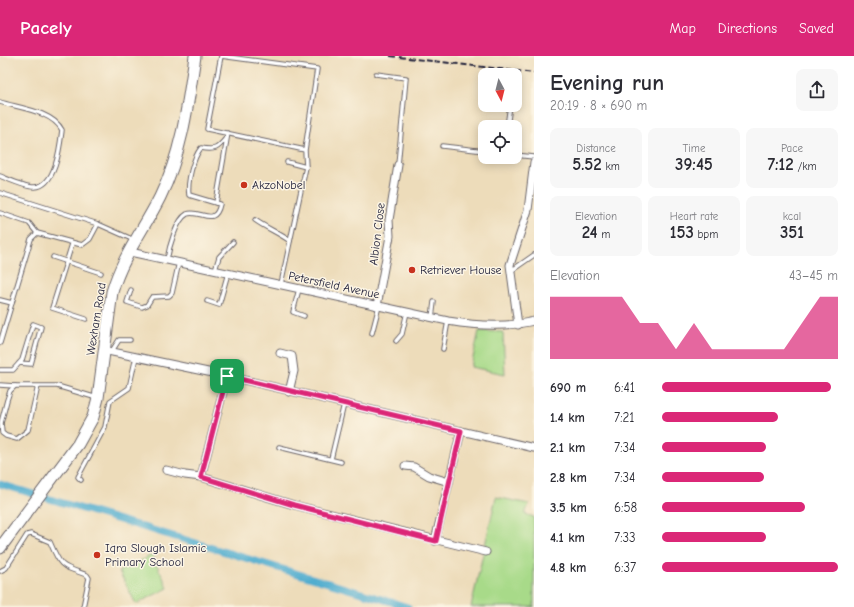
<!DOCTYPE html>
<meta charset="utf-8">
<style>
:root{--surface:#fff;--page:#f7f7f7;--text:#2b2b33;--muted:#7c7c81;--accent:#db2777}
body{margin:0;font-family:"Comic Neue",sans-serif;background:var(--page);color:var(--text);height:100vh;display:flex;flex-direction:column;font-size:15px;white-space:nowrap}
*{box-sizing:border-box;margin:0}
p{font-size:13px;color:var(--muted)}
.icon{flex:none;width:22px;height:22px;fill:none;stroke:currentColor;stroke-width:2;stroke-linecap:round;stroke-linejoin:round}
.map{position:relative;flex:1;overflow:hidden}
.panel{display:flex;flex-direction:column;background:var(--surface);width:320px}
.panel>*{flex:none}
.needle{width:26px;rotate:173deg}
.tools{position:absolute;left:478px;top:12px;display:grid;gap:8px}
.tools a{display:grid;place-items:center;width:44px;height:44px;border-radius:8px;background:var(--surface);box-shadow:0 2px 10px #0003;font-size:20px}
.pin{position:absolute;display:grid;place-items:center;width:34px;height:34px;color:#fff;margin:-17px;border-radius:8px;box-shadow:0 2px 6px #0006}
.round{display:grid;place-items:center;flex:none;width:42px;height:42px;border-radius:8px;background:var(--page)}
.headline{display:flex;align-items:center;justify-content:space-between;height:68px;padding:0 16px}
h1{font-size:22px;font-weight:800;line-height:30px}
.metrics{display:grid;grid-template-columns:repeat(3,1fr);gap:6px;height:68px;padding:4px 16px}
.metrics div{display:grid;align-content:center;border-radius:8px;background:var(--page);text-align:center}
.metrics b{font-size:17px;font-weight:800}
.metrics small{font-size:11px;font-weight:400}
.metrics p{font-size:11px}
.chart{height:112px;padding:8px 16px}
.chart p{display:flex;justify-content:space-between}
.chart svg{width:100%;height:72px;margin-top:4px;fill:var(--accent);opacity:.7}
ul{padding:0 16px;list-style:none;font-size:13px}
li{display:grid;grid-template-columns:64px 48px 1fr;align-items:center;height:30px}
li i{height:10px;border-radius:5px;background:var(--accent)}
header{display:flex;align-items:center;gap:24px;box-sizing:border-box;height:56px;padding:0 20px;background:var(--accent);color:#fff}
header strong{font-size:19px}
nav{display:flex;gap:22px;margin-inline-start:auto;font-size:14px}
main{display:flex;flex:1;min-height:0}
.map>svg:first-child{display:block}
.green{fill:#a8da89;stroke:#657e62}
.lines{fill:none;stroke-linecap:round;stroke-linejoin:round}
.canal{stroke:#51adcf;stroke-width:7}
.lane-casing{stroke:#696367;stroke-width:5.5}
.street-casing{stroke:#696367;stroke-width:9}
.secondary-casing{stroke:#696367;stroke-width:13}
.lane{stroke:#fff;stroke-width:3.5}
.street{stroke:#fff;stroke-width:7}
.secondary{stroke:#fff;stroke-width:11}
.rail{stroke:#22223b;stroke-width:2;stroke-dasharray:6 3;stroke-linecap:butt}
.route-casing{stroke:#fff;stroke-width:8}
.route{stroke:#db2777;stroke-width:5}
.poi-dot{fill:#c8321e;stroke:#fcf5e5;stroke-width:1.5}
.labels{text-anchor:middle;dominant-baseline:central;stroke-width:3;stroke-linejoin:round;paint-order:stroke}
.poi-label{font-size:12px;fill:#22223b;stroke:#fcf5e5;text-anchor:start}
.street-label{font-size:12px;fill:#22223b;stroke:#fcf5e5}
</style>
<header>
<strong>Pacely</strong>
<nav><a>Map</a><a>Directions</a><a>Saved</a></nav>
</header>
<main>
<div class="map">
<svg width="534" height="551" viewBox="0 0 534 551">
<rect width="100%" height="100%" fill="#fcf5e5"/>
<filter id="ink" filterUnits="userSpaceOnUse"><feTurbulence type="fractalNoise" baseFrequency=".025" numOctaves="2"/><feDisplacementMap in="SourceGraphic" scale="8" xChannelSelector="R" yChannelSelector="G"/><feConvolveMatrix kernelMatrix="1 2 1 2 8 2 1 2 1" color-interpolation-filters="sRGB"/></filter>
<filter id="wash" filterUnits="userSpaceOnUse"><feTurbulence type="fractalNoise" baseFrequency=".012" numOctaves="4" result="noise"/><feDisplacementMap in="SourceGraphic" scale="16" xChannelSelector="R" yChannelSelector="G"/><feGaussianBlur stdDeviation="0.9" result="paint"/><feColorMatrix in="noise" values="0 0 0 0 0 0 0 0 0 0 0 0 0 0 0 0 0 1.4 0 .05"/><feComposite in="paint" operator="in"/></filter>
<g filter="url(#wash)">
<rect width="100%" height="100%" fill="#eddcba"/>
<g class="green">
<path d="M 479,275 L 503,276 L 505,318 L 471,311 Z"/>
<path d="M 496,441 L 529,448 L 525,458 L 534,461 L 534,551 L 471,551 Z"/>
<path d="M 152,499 L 168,532 L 136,548 L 119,515 Z"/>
</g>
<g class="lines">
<path class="canal" d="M 0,428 L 408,551"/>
</g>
</g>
<g filter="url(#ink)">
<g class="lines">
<g class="lane-casing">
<g id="lane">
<path d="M 376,18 L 406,22 L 398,109"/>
<path d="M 0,46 C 19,52 52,55 62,74 C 60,90 56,130 35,131 C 27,132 8,123 0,120"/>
<path d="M 507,71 L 510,49"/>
<path d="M 227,81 C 218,92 216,95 201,92 C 193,102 187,126 189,139 L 216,147 L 228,77"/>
<path d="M 442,90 L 485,95"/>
<path d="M 515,99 L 534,101"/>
<path d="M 287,106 L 306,111"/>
<path d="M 0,137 L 98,168 L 134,184"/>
<path d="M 0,157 L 29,167 L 37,177"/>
<path d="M 255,164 C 266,172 279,177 290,185"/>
<path d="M 72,188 L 52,252 L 86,263"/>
<path d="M 53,201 L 101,217"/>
<path d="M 167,204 C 169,192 176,164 187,158 C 200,153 215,172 220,148 L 216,147"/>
<path d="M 215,214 L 219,201 L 233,186"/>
<path d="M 511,215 L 534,199"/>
<path d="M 281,228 L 306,111 L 305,94 L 317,13 L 221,0 L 207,73 L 305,94"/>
<path d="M 299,233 L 293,256 L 304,260"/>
<path d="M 131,234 L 127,246 L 142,251 L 147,249 L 152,241 L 169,240 L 172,237 L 179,206"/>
<path d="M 0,244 L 12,247"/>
<path d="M 207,245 L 219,249 L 228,217"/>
<path d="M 432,262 L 434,246"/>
<path d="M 372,277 L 379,250"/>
<path d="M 396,285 L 402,278 L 407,256"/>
<path d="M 0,287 L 31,183 L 37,177 L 82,189 L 90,183 L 98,168"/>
<path d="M 443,293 L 448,265"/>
<path d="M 112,295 L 119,284 L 130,284"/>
<path d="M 0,314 L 13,314 L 22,304 L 33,268 L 41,271 L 31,308 L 19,307"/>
<path d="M 0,329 L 15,330"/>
<path d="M 38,330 L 28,374 L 17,383 L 6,380 L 2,377 L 1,367 L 7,344 L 10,335 L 15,330 L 57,330 L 97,342"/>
<path d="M 279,391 L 341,406"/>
<path d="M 331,403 L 344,348"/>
<path d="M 81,424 L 78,421 L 105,371 L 110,345 L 129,332 L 136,301"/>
<path d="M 0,515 L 6,512 L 27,479 L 31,478 L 50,486 C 61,512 61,510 87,519 L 89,522 L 83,551"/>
</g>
</g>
<g class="street-casing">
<g id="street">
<path d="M 130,196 L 448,265 C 477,270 505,272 534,265"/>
<path d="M 377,250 L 390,180 L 389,164 L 398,109"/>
<path d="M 518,269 L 510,209 L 528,154 L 534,106"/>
<path d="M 103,294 L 227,320 L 534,392"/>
<path d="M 280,297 L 292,300 L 294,315 L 289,336"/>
<path d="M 405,410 L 414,411 L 429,420 L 449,426"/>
<path d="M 166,414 L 185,419 L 201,421 L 294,449 L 486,496"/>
<path d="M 201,421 L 227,320"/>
<path d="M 435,485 L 461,375"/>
</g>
</g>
<g class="secondary-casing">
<path id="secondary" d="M 0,492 L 78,388 L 93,361 L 98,342 L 112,236 C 122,201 144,173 160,141 C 182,97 188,48 195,0"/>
</g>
<use href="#lane" class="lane"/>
<use href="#street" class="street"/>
<use href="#secondary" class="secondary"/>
<path class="rail" d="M 390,0 L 534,17"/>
</g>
</g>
<g class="lines" filter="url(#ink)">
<g class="route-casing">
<path id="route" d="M 227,320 L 461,375 L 436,485 L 294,449 L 201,421 Z"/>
</g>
<use href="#route" class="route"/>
</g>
<g class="poi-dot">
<circle cx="244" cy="129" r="4"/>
<circle cx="412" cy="214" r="4"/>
<circle cx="97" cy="499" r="4"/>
</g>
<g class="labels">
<g class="poi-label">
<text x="252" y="129">AkzoNobel</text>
<text x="420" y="214">Retriever House</text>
<text x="105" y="492">Iqra Slough Islamic<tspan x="105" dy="14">Primary School</tspan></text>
</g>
<g class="street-label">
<text transform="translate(377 178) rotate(-83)">Albion Close</text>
<text transform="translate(334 229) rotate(12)">Petersfield Avenue</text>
<text transform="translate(96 263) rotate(-81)">Wexham Road</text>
</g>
</g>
</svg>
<div class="tools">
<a><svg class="needle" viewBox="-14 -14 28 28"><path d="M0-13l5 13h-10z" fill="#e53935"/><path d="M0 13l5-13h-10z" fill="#7c7c81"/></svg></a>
<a><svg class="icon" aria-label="locate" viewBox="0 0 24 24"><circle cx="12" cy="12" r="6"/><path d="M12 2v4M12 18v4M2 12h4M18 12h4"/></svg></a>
</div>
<div class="pin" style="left:227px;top:320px;background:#1e9e55"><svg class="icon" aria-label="arrive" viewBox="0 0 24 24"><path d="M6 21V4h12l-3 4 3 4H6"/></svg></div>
</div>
<section class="panel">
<div class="headline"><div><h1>Evening run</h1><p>20:19 · 8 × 690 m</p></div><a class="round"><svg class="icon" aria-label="share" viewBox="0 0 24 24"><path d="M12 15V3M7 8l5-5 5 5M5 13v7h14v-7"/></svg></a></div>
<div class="metrics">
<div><p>Distance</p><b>5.52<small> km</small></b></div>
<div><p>Time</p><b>39:45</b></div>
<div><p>Pace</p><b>7:12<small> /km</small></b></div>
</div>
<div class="metrics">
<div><p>Elevation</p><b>24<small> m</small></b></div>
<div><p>Heart rate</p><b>153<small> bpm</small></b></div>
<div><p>kcal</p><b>351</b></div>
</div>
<div class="chart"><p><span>Elevation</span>43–45 m</p>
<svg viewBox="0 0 160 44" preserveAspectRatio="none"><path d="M0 44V6L10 6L20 6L30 6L40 6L50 22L60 22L70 38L80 22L90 38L100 38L110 38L120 38L130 38L140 22L150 6L160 6V44z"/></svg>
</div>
<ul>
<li><b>690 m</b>6:41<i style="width:96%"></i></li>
<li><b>1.4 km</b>7:21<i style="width:66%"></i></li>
<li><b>2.1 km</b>7:34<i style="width:59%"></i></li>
<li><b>2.8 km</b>7:34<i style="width:58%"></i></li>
<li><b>3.5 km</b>6:58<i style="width:81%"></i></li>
<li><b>4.1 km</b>7:33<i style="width:59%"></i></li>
<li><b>4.8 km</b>6:37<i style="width:100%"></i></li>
</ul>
</section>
</main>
